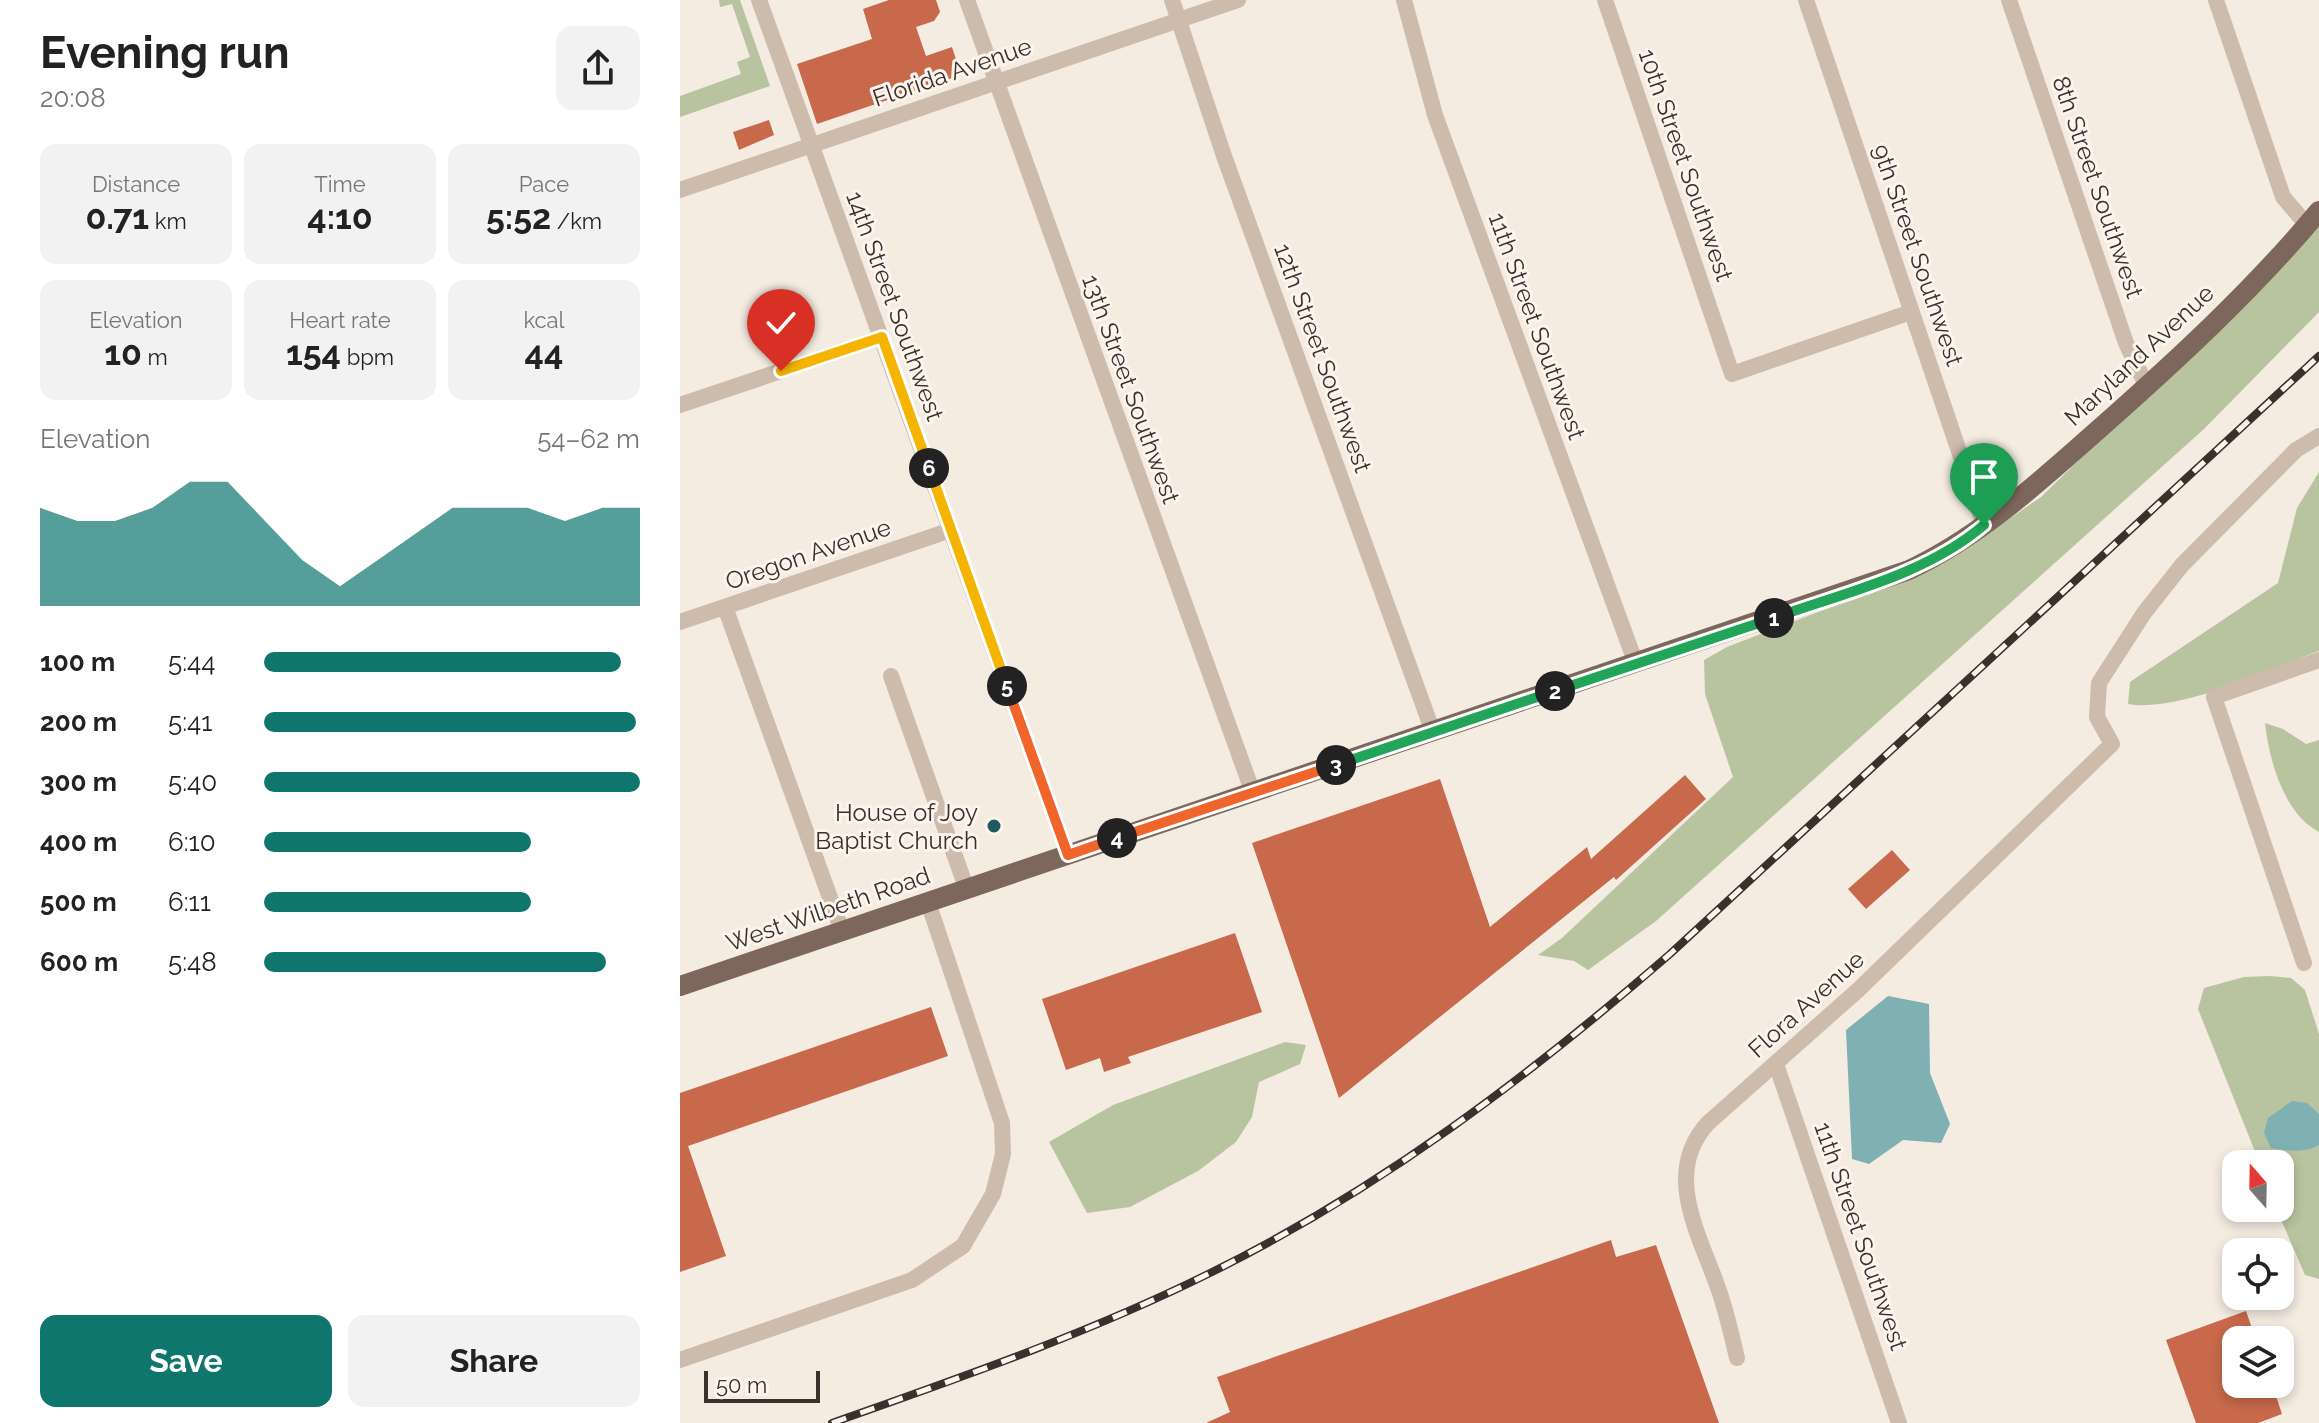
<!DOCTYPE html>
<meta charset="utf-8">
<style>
:root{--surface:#fff;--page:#f2f2f2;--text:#222;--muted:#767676;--accent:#0f766e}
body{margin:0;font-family:Raleway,sans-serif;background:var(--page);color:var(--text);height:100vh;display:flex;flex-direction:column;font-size:30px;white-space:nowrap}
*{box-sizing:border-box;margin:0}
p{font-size:26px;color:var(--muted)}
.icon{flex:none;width:44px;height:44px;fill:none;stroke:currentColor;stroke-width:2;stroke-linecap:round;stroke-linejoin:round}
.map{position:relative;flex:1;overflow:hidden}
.sheet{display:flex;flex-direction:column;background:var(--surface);width:680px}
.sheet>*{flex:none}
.needle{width:52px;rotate:340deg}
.buttons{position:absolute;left:1542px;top:1150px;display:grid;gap:16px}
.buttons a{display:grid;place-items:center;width:72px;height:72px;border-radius:16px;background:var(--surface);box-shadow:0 4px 12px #0003;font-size:40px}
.scale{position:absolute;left:24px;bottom:20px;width:116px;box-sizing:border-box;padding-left:8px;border:4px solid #3b302b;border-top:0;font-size:22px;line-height:28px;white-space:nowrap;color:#3b302b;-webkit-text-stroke:6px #fbf5ee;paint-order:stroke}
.pin{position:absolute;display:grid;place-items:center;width:68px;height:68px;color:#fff;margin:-82px -34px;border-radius:50% 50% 50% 0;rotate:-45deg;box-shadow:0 0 8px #0007}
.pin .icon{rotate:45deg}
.km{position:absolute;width:40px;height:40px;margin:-20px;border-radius:50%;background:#222;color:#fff;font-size:22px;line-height:40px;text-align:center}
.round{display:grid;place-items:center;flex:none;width:84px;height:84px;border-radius:16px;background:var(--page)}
.summary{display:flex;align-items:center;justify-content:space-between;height:136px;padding:0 40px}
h1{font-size:44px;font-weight:700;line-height:60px}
.stats{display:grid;grid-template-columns:repeat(3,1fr);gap:12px;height:136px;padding:8px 40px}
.stats div{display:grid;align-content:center;border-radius:16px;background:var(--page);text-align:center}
.stats b{font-size:34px;font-weight:700}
.stats small{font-size:22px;font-weight:400}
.stats p{font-size:22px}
.chart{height:224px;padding:16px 40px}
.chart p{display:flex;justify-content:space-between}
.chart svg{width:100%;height:144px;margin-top:8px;fill:var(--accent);opacity:.7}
.action{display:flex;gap:16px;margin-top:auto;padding:16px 40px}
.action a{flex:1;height:92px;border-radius:16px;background:var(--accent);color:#fff;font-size:32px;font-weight:700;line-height:92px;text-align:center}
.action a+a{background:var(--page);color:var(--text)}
ul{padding:0 40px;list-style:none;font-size:26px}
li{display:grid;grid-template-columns:128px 96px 1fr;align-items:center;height:60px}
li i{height:20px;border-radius:10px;background:var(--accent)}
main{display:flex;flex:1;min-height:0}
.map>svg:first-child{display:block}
.green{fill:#b8c4a0}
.water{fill:#7fb0b2}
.building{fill:#c8694b}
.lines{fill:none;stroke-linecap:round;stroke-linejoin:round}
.minor{stroke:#cdbbac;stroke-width:16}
.major{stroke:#7d675c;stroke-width:20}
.rail-casing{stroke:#3b302b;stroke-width:8}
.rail{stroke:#fbf5ee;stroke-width:5;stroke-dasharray:15;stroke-linecap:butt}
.split-1-casing{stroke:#fff;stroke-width:16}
.split-2-casing{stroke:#fff;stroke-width:16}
.split-3-casing{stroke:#fff;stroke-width:16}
.split-4-casing{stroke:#fff;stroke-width:16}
.split-5-casing{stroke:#fff;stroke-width:16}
.split-6-casing{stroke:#fff;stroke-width:16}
.split-7-casing{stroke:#fff;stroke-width:16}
.split-1{stroke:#22a559;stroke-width:10}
.split-2{stroke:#22a559;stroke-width:10}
.split-3{stroke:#22a559;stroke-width:10}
.split-4{stroke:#f0652b;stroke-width:10}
.split-5{stroke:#f0652b;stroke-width:10}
.split-6{stroke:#f5b400;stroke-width:10}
.split-7{stroke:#f5b400;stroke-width:10}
.poi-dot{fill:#1f5a5e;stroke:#fbf5ee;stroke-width:3}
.labels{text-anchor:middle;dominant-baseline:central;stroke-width:6;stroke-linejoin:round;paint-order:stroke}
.street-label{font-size:24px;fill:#3b302b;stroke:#fbf5ee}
.poi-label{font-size:24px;fill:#3b302b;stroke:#fbf5ee;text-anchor:end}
</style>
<main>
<section class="sheet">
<div class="summary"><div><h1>Evening run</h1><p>20:08</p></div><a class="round"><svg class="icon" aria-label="share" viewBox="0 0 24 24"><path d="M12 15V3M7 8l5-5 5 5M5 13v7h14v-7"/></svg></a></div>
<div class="stats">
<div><p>Distance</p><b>0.71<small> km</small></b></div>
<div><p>Time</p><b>4:10</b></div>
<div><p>Pace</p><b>5:52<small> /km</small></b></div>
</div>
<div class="stats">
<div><p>Elevation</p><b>10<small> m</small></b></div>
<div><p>Heart rate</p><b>154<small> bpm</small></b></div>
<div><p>kcal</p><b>44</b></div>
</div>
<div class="chart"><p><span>Elevation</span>54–62 m</p>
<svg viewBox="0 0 160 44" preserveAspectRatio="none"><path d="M0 44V14L10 18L20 18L30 14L40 6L50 6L60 18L70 30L80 38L90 30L100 22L110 14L120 14L130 14L140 18L150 14L160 14V44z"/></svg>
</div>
<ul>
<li><b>100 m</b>5:44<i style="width:95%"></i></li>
<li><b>200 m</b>5:41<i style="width:99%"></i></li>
<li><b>300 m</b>5:40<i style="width:100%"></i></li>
<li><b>400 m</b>6:10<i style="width:71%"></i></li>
<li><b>500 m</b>6:11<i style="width:71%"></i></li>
<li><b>600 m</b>5:48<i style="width:91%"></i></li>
</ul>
<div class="action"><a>Save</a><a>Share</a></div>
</section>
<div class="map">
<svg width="1639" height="1423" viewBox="0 0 1639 1423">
<rect width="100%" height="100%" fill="#f4ebe1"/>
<g class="green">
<path d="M 39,0 L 60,0 L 90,86 L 0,117 L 0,96 L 61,74 L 57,62 L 70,57 L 52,4 L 40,7 Z"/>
<path d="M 1639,225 L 1639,312 L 1524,429 L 976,921 L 908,970 L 894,961 L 858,955 L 882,938 L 1053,777 L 1025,694 L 1024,660 L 1047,647 L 1203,587 L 1300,539 L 1361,497 Z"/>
<path d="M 1639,472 L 1639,651 C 1587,670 1500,713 1448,704 L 1450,682 L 1598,583 L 1617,508 Z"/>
<path d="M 1585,723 L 1603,729 L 1626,744 L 1639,740 L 1639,832 C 1604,814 1589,760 1585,723 Z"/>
<path d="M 1590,976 L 1611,978 L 1625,990 L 1639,1034 L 1639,1279 L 1625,1275 L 1596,1208 L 1600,1208 L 1600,1164 L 1580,1164 L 1518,1009 L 1524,988 L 1564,977 Z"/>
<path d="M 605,1042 L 626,1045 L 620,1064 L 579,1082 L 572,1117 L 556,1142 L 518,1171 L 450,1207 L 407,1213 L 369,1142 L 433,1105 Z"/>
</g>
<g class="water">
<path d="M 1208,996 L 1249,1004 L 1250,1073 L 1270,1124 L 1261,1143 L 1223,1140 L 1189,1164 L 1172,1159 L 1166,1030 Z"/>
<path d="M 1612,1101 L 1627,1103 L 1639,1114 L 1639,1145 C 1624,1154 1607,1150 1591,1148 L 1584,1133 L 1588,1118 Z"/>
</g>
<g class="building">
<path d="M 209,0 L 256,0 L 260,12 L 254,21 L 236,27 L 246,56 L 272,47 L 281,75 L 137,124 L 117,64 L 192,39 L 183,9 Z"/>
<path d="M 89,120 L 94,135 L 59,150 L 53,132 Z"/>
<path d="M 1005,775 L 1026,799 L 936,880 L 934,877 L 659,1098 L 572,843 L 760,779 L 810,927 L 907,847 L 911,859 Z"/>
<path d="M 1212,850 L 1230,870 L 1186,909 L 1168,889 Z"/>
<path d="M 555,933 L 582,1012 L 448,1057 L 451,1063 L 424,1072 L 420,1058 L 386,1070 L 362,999 Z"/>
<path d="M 251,1007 L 268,1056 L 8,1146 L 46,1256 L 0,1272 L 0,1093 Z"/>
<path d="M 931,1240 L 936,1257 L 976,1245 L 1039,1423 L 526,1423 L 550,1412 L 537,1377 Z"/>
<path d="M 1566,1311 L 1576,1340 L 1556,1340 L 1556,1384 L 1592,1384 L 1602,1414 L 1578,1423 L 1516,1423 L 1486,1340 Z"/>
</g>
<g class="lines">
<g class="minor">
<path d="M 79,0 L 388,855"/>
<path d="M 287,0 L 573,793"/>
<path d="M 492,0 L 544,156 L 753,732"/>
<path d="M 724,0 L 755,115 L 956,664"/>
<path d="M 925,0 L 1052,374 L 1231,312"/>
<path d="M 1126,0 L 1304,525"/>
<path d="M 1329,0 L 1446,343 L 1467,387"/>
<path d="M 1536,0 L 1603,197 L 1627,225"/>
<path d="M 0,190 L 558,0"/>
<path d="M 0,405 L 202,337"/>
<path d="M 45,607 L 162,931"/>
<path d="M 0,622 L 271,530"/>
<path d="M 211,676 L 287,890"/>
<path d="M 1624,963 L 1534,697 L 1639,660"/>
<path d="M 1096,1064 L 1219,1423"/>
<path d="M 1057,1358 C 1051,1333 1046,1309 1037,1285 C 1018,1232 983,1172 1028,1123 L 1177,991 L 1432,744 L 1417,717 L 1419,683 L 1464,613 L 1502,565 L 1616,450 L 1639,436"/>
<path d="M 0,1360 L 232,1280 L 283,1246 L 313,1194 L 323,1154 L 322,1123 L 248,902"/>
</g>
<path class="major" d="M 0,986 L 1229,570 C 1301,536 1359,482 1419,429 C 1496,361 1573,290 1639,211"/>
<g class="rail-casing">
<path id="rail" d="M 152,1423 C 279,1378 407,1334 528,1274 C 699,1190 847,1078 990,954 L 1639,356"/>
</g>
<use href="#rail" class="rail"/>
</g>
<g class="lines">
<g class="split-1-casing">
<path id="split-1" d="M 1094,618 C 1166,592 1245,575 1304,525"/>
</g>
<g class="split-2-casing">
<path id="split-2" d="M 875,691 L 1094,618"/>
</g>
<g class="split-3-casing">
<path id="split-3" d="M 656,765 L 875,691"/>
</g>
<g class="split-4-casing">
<path id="split-4" d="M 437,838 L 656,765"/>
</g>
<g class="split-5-casing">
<path id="split-5" d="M 327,686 L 388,855 L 437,838"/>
</g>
<g class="split-6-casing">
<path id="split-6" d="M 249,468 L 327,686"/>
</g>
<g class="split-7-casing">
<path id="split-7" d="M 101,371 L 202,337 L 249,468"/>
</g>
<use href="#split-1" class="split-1"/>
<use href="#split-2" class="split-2"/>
<use href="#split-3" class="split-3"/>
<use href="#split-4" class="split-4"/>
<use href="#split-5" class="split-5"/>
<use href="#split-6" class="split-6"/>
<use href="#split-7" class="split-7"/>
</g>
<circle class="poi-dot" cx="314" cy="826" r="8"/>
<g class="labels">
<g class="street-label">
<text transform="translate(272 72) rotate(-19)">Florida Avenue</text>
<text transform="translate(1006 165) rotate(71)">10th Street Southwest</text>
<text transform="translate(1418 187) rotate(71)">8th Street Southwest</text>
<text transform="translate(1238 255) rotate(71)">9th Street Southwest</text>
<text transform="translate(215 306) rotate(70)">14th Street Southwest</text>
<text transform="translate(857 326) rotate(70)">11th Street Southwest</text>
<text transform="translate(1459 355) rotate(-43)">Maryland Avenue</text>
<text transform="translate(643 358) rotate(70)">12th Street Southwest</text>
<text transform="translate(451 389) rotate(70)">13th Street Southwest</text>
<text transform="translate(128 554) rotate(-19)">Oregon Avenue</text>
<text transform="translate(148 909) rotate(-19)">West Wilbeth Road</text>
<text transform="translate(1126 1004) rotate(-42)">Flora Avenue</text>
<text transform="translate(1181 1236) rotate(71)">11th Street Southwest</text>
</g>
<g class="poi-label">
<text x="298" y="812">House of Joy<tspan x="298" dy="28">Baptist Church</tspan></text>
</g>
</g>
</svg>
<div class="buttons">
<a><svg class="needle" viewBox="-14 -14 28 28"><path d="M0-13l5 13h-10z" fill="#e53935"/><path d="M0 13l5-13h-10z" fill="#767676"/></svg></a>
<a><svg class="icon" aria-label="locate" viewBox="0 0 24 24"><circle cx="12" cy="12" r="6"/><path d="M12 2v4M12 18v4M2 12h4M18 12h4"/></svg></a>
<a><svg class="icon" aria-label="layers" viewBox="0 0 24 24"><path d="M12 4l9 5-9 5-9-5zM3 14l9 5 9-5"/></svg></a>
</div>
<div class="scale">50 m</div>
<div class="pin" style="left:1304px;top:525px;background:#1e9e55"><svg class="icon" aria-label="arrive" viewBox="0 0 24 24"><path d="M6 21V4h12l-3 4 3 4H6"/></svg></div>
<div class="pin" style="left:101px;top:371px;background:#d93025"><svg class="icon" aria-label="check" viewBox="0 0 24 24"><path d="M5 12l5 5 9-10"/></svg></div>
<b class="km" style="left:1094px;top:618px">1</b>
<b class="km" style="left:875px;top:691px">2</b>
<b class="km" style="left:656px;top:765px">3</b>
<b class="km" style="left:437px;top:838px">4</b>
<b class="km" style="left:327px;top:686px">5</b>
<b class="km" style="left:249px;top:468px">6</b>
</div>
</main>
